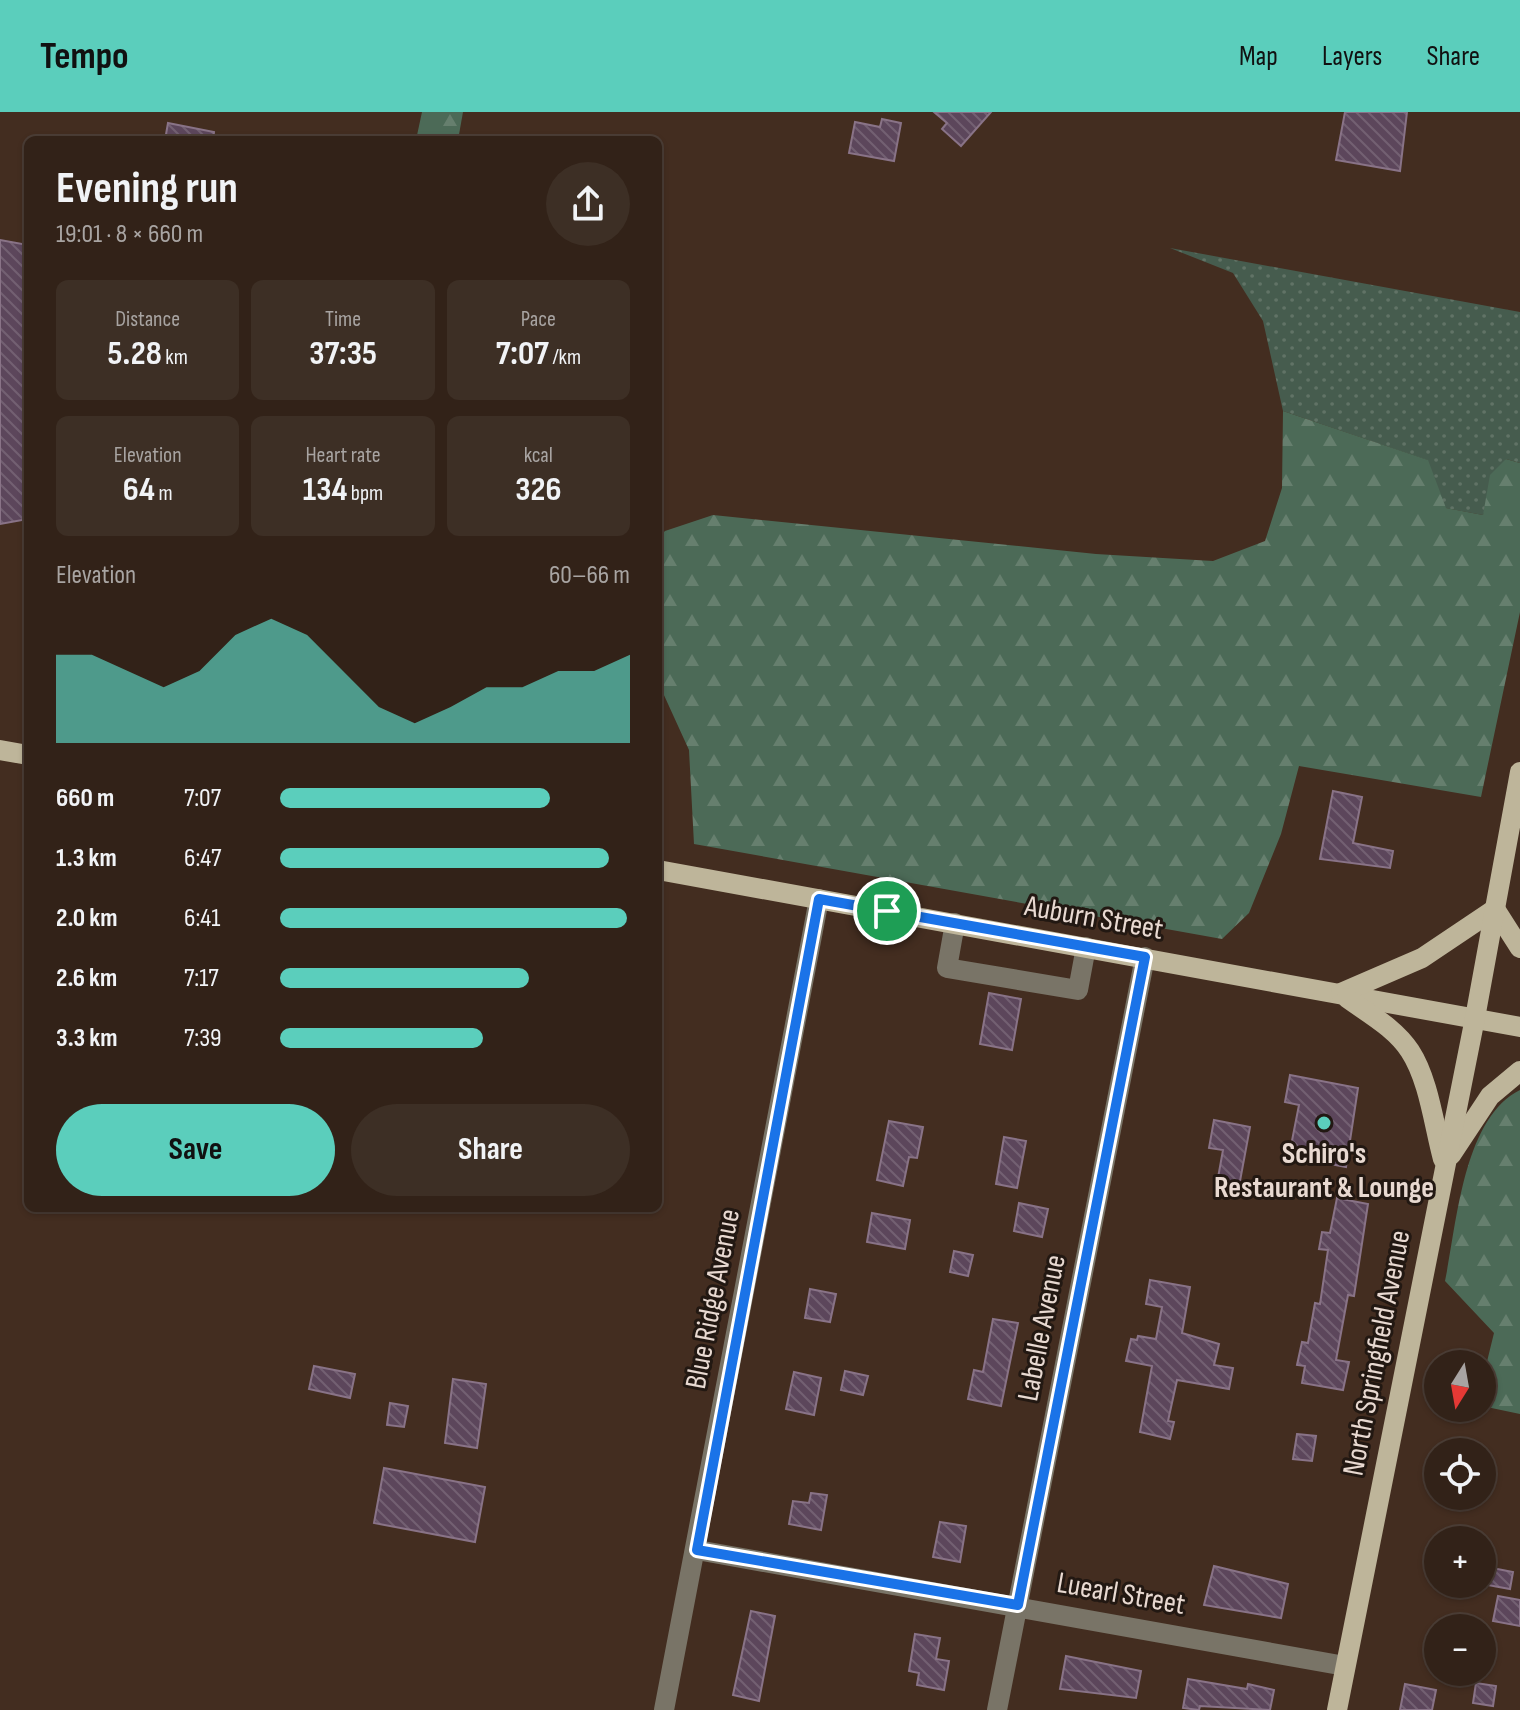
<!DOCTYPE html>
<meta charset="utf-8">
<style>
:root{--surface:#322218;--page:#3d2f25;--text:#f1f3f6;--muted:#a8a4a2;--line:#4d3f37;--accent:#5bcebc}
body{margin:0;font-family:"Sofia Sans Condensed",sans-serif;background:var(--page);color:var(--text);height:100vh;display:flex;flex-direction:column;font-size:30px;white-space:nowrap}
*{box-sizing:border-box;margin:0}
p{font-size:26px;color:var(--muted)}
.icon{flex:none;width:44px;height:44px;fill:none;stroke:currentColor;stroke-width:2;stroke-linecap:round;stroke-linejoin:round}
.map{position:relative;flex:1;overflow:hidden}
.drawer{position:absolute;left:24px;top:24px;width:638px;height:1076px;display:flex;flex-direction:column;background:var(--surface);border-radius:12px;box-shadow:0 2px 6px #0004,0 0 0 2px var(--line)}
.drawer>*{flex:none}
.needle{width:52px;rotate:191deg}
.tools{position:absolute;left:1424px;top:1238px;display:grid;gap:16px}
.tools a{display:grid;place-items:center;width:72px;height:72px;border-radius:50%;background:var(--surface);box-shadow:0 2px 6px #0004,0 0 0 2px var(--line);font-size:40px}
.pin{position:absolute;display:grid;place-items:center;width:68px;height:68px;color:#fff;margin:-34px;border:4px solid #fff;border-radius:50%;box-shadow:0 2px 8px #0007}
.round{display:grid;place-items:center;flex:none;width:84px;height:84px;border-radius:42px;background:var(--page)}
.headline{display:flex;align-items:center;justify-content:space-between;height:136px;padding:0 32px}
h1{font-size:44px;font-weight:700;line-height:60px}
.figures{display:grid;grid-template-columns:repeat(3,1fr);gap:12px;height:136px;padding:8px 32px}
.figures div{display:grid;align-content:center;border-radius:12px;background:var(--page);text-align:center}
.figures b{font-size:34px;font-weight:700}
.figures small{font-size:22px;font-weight:400}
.figures p{font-size:22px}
.chart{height:224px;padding:16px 32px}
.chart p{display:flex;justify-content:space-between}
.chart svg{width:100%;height:144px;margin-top:8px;fill:var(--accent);opacity:.7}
.action{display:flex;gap:16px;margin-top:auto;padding:16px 32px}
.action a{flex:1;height:92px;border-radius:48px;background:var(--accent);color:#111;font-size:32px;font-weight:700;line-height:92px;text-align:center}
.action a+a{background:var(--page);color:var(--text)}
ul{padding:0 32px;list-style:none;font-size:26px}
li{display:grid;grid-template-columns:128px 96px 1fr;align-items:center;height:60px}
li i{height:20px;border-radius:10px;background:var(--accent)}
header{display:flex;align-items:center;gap:48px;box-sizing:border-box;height:112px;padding:0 40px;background:var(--accent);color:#111}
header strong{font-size:38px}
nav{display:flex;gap:44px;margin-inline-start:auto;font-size:28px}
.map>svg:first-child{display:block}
.grass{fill:url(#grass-dots)}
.forest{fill:url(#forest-firs)}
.building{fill:url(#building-back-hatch);stroke:#897387;stroke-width:2}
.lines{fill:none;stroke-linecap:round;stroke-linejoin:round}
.minor{stroke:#797467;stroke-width:20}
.major{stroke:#beb59a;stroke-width:20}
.route-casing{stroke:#fff;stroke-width:16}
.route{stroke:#1a73e8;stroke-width:10}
.poi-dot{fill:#5bcebc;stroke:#221812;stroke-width:3}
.labels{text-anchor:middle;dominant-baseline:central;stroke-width:6;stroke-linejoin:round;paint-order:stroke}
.street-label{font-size:30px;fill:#e8d9d1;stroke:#221812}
.poi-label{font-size:30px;font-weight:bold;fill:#e8d9d1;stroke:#221812}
</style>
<header>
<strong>Tempo</strong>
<nav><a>Map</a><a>Layers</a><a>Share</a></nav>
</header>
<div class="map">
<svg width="1520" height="1598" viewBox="0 0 1520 1598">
<defs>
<pattern id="grass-dots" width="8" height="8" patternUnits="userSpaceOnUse" patternTransform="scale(2)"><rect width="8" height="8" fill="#465c4e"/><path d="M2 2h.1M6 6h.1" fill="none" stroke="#617366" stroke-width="1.8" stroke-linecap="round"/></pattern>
<pattern id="forest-firs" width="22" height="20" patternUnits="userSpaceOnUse" patternTransform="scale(2)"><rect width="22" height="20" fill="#4c6a57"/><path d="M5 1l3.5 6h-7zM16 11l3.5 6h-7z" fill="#667f6e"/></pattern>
<pattern id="building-back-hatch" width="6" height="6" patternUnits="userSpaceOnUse" patternTransform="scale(2)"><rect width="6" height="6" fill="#5c465b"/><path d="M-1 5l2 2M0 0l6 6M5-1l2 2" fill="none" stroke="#736072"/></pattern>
</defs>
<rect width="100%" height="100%" fill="#432d20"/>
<path class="grass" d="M 1170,136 L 1520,200 L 1520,351 L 1506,347 L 1483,403 L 1445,396 L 1427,348 L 1283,299 L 1263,209 L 1233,161 Z"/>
<g class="forest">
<path d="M 422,0 L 463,0 L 458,28 L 416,28 Z"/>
<path d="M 1283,299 L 1428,348 L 1446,396 L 1483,403 L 1490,363 L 1506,347 L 1520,351 L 1520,500 L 1481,685 L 1299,654 L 1281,722 L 1249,801 L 1222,827 L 694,732 L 689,638 L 658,570 L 658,426 L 665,419 L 713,403 L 1096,442 L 1213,449 L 1265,429 L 1282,376 Z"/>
<path d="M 1520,978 L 1520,1302 L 1482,1294 L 1482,1270 L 1494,1221 L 1445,1169 C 1457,1112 1463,1006 1520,978 Z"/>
</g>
<g class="building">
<path d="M 934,0 L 991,0 L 961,34 L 942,17 L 947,11 Z"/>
<path d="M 1345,0 L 1407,0 L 1400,59 L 1336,48 Z"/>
<path d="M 882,7 L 901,11 L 894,49 L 849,41 L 855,10 L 880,15 Z"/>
<path d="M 168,11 L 214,20 L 213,28 L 165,28 Z"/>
<path d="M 0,128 L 28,133 L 28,407 L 0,412 Z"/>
<path d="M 1333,679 L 1362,685 L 1353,731 L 1393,739 L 1390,756 L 1320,747 Z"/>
<path d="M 989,881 L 1021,887 L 1012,938 L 980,932 Z"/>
<path d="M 1290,963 L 1358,976 L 1346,1055 L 1289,1044 L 1299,993 L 1285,990 Z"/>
<path d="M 1214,1008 L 1250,1015 L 1238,1080 L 1216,1077 L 1223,1038 L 1209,1036 Z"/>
<path d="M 889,1009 L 923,1015 L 917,1046 L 909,1045 L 903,1074 L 877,1068 Z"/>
<path d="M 1004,1025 L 1026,1029 L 1017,1076 L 996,1072 Z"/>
<path d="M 1337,1086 L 1368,1092 L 1354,1184 L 1348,1183 L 1336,1248 L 1349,1250 L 1343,1278 L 1302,1271 L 1305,1254 L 1297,1253 L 1302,1230 L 1308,1231 L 1315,1191 L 1320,1192 L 1328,1138 L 1319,1137 L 1322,1120 L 1330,1121 Z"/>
<path d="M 1019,1091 L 1048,1097 L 1042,1125 L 1014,1119 Z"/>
<path d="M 872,1101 L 910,1108 L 905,1137 L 867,1130 Z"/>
<path d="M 954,1139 L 973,1143 L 968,1164 L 950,1160 Z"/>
<path d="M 1150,1168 L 1190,1175 L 1182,1221 L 1219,1232 L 1214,1253 L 1233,1256 L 1229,1277 L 1177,1268 L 1168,1309 L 1174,1310 L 1170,1327 L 1140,1320 L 1152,1254 L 1126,1249 L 1131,1227 L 1137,1228 L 1138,1224 L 1156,1227 L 1162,1195 L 1146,1192 Z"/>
<path d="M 810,1177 L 836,1182 L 830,1210 L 805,1206 Z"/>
<path d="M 993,1207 L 1018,1211 L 1001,1294 L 968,1287 L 974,1258 L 983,1260 Z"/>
<path d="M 314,1254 L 355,1262 L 350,1286 L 309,1277 Z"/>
<path d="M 845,1259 L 868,1264 L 863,1283 L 841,1278 Z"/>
<path d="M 794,1260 L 821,1266 L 814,1303 L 786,1297 Z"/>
<path d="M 453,1267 L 486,1272 L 477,1336 L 445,1331 Z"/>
<path d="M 390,1291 L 408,1294 L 404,1315 L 387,1313 Z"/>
<path d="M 1297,1322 L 1316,1324 L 1312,1349 L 1293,1347 Z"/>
<path d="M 384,1356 L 485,1375 L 475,1430 L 374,1411 Z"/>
<path d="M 811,1381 L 827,1383 L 821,1418 L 789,1412 L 793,1389 L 809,1391 Z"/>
<path d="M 940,1410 L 966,1414 L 960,1450 L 933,1445 Z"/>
<path d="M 1214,1454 L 1288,1472 L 1281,1506 L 1204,1493 Z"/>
<path d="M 1482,1454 L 1513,1460 L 1510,1477 L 1482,1472 Z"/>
<path d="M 1498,1484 L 1520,1488 L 1520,1514 L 1493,1509 Z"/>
<path d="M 751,1499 L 775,1504 L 759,1589 L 733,1583 Z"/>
<path d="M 915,1522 L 940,1526 L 936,1547 L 949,1549 L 944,1578 L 917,1573 L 919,1561 L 909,1559 Z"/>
<path d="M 1066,1544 L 1141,1559 L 1136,1586 L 1060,1577 Z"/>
<path d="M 1188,1567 L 1247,1577 L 1248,1572 L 1274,1578 L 1270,1598 L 1200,1594 L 1199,1598 L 1183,1596 Z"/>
<path d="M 1476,1571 L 1496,1574 L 1493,1594 L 1473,1591 Z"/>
<path d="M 1405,1572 L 1436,1578 L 1432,1598 L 1400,1598 Z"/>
</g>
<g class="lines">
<g class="minor">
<path d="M 955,811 L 947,856 L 1078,878 L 1086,835"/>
<path d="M 697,1438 L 1345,1554"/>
<path d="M 664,1598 L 819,787"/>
<path d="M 997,1598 L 1145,845"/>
</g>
<g class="major">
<path d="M 0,638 L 28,643"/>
<path d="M 658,758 L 1520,915"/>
<path d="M 1341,881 L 1422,846 L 1495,797 L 1520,836"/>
<path d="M 1347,886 C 1369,902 1395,916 1410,939 C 1429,968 1434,1014 1443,1047"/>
<path d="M 1451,1043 L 1490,984 L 1520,959"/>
<path d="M 1337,1598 L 1475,906 L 1520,660"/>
</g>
</g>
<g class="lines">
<g class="route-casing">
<path id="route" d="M 819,787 L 1145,845 L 1018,1493 L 697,1438 Z"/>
</g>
<use href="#route" class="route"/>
</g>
<circle class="poi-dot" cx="1324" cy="1011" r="8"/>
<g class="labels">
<g class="street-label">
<text transform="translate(1094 806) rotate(10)">Auburn Street</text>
<text transform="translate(713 1187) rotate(-79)">Blue Ridge Avenue</text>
<text transform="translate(1042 1216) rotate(-79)">Labelle Avenue</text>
<text transform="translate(1377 1241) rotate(-79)">North Springfield Avenue</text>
<text transform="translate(1121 1482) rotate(10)">Luearl Street</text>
</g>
<g class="poi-label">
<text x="1324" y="1042">Schiro's<tspan x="1324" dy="34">Restaurant &amp; Lounge</tspan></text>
</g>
</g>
</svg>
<div class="tools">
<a><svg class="needle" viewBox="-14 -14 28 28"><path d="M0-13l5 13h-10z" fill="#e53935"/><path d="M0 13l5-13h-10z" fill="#a8a4a2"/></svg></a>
<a><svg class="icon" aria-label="locate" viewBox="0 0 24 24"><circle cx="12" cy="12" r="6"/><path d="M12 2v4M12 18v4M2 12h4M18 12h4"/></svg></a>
<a>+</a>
<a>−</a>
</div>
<div class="pin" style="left:887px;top:799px;background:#1e9e55"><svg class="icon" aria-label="arrive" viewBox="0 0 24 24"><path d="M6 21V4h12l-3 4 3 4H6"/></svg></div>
<section class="drawer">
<div class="headline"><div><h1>Evening run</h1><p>19:01 · 8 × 660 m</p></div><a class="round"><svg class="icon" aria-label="share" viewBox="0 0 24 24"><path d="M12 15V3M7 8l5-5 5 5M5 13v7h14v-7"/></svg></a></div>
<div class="figures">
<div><p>Distance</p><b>5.28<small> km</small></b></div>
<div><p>Time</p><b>37:35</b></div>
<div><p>Pace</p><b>7:07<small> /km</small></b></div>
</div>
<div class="figures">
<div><p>Elevation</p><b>64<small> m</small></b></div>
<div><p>Heart rate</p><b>134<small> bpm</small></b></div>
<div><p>kcal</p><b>326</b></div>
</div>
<div class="chart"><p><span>Elevation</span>60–66 m</p>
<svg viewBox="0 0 160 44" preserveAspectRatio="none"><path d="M0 44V17L10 17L20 22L30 27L40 22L50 11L60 6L70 11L80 22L90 33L100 38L110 33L120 27L130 27L140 22L150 22L160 17V44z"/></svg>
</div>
<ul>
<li><b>660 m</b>7:07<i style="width:77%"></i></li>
<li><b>1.3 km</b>6:47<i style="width:94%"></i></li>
<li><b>2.0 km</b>6:41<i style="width:99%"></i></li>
<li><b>2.6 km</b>7:17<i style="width:71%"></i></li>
<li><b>3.3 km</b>7:39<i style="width:58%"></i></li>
</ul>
<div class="action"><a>Save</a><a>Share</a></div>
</section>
</div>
